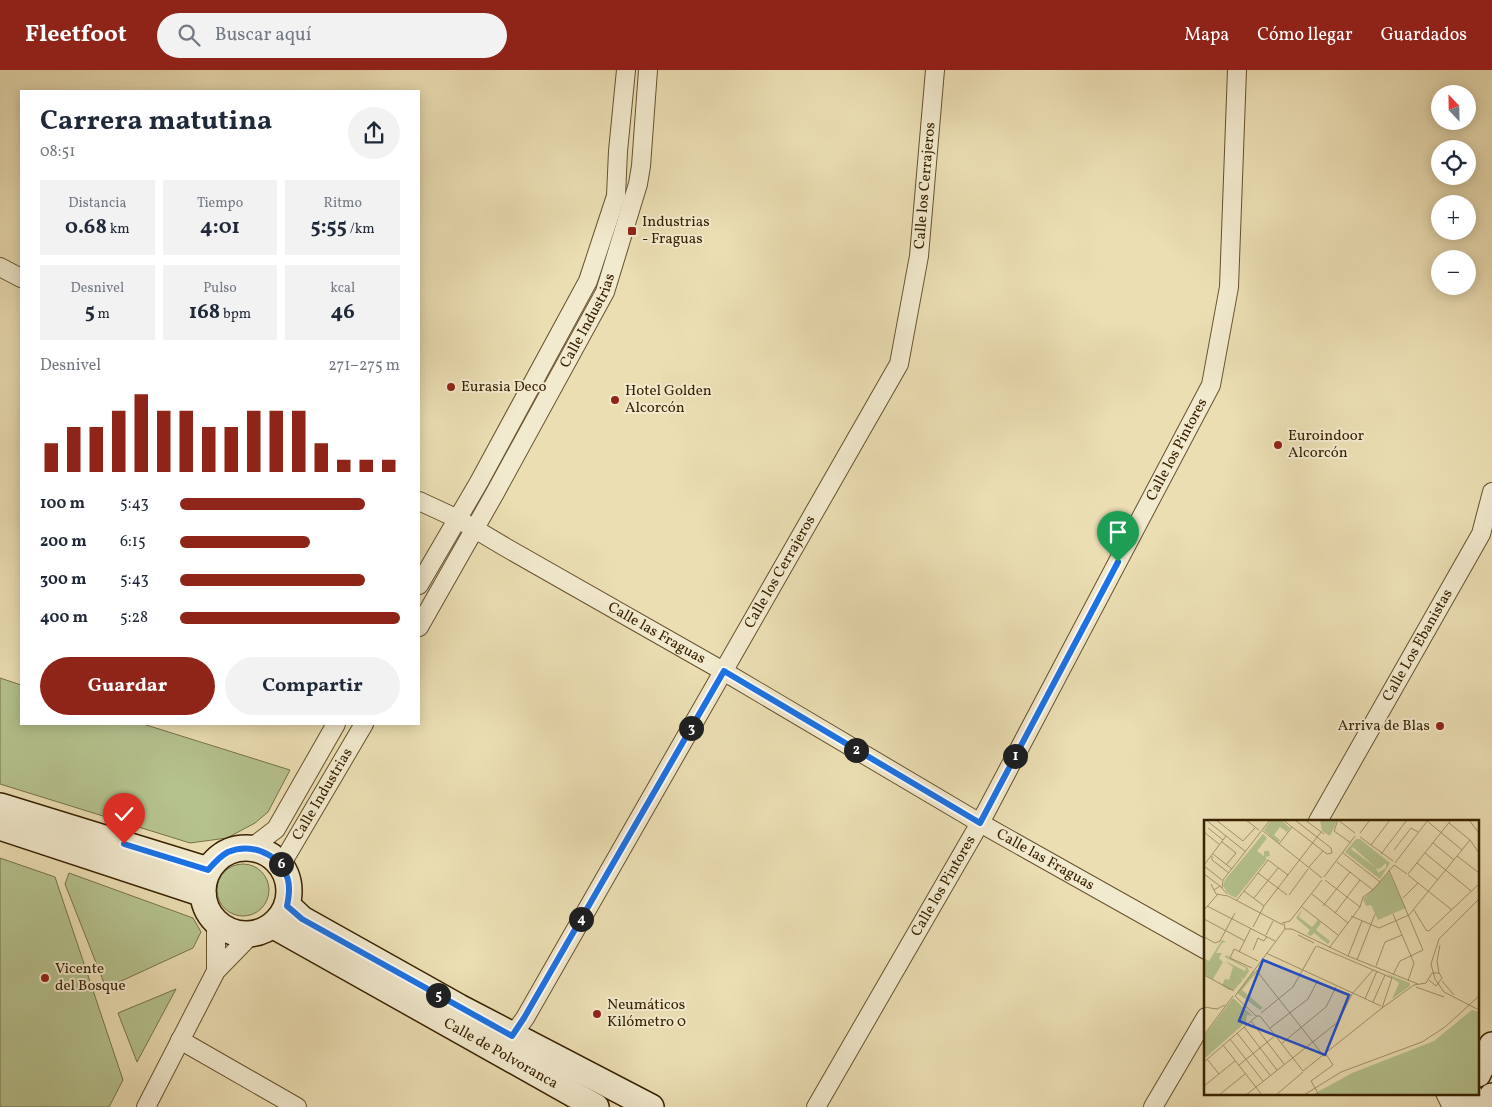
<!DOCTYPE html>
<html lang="es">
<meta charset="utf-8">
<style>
:root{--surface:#fff;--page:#f2f2f3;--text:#1f2937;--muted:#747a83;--accent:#8f2418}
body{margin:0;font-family:Vollkorn,serif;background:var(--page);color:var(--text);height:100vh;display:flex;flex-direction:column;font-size:19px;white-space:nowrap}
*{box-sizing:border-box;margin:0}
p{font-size:16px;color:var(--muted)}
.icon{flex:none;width:28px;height:28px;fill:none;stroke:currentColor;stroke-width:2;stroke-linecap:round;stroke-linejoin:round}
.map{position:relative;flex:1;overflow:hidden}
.details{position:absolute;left:20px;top:20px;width:400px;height:635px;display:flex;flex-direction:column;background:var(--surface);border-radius:0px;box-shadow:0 2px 12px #0003}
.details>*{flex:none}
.needle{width:32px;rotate:338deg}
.controls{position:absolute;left:1431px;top:15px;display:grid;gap:10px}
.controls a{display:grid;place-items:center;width:45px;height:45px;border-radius:50%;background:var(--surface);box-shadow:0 2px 12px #0003;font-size:25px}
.pin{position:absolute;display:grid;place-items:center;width:42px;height:42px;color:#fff;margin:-51px -21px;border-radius:50% 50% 50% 0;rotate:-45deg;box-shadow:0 0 5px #0007}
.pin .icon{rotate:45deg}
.km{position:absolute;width:25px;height:25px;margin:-12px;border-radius:50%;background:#222;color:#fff;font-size:14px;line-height:25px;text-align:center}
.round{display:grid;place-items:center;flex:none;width:52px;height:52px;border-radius:26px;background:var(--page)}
.headline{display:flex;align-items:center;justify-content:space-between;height:85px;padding:0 20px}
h1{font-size:28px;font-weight:700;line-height:38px}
.stats{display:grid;grid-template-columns:repeat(3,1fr);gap:8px;height:85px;padding:5px 20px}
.stats div{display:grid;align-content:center;border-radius:0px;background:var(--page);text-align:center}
.stats b{font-size:21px;font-weight:700}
.stats small{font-size:14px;font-weight:400}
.stats p{font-size:14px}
.chart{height:140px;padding:10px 20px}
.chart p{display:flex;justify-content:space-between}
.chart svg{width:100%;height:90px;margin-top:5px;stroke:var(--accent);stroke-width:6}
.action{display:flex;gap:10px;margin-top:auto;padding:10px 20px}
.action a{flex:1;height:58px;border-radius:30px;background:var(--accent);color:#fff;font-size:20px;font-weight:700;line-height:58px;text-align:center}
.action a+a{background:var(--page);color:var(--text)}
ul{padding:0 20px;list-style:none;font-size:16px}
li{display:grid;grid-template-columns:80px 60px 1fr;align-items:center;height:38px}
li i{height:12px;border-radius:6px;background:var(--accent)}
header{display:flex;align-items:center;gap:30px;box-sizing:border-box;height:70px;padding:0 25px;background:var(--accent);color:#fff}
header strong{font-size:24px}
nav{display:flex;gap:28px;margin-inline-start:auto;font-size:18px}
.search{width:350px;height:45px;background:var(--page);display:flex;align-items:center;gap:12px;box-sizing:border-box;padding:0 18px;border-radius:28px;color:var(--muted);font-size:19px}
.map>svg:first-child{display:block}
.green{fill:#b5c28e;stroke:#777247}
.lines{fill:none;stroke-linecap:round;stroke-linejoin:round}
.street-casing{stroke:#66512d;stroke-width:20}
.secondary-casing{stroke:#392200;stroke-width:28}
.street{stroke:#f2eace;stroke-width:18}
.secondary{stroke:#f2eace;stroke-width:25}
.route-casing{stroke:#fff;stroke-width:10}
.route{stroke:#1a73e8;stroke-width:6}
.poi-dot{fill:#8f2418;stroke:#f2eace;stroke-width:2}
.labels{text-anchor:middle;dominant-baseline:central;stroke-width:4;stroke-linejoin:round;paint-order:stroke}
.street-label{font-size:15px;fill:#392200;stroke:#f2eace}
.poi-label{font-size:15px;fill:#392200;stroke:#f2eace;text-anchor:start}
.inset-road{fill:none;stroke:#a4936b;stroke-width:1}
.view{fill:#1d4ed8;fill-opacity:0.15;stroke:#1d4ed8;stroke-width:2.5}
.inset-edge{fill:none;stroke:#392200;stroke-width:2.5}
</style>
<header>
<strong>Fleetfoot</strong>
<div class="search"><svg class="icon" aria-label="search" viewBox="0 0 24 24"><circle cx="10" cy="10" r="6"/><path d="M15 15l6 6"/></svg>Buscar aquí</div>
<nav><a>Mapa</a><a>Cómo llegar</a><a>Guardados</a></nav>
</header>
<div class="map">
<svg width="1492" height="1037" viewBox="0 0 1492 1037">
<rect width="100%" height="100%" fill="#ebdeb3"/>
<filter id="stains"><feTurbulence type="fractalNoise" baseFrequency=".004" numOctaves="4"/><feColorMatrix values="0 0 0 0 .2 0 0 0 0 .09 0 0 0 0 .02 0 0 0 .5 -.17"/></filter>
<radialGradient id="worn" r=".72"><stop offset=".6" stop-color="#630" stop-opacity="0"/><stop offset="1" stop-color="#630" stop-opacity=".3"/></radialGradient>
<g class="green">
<path d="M 0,608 L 21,615 L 21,654 L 143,654 L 290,700 L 268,742 L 255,753 L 227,768 L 190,773 L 0,714 Z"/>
<path d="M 0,788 L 55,807 L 123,1010 L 109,1037 L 0,1037 Z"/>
<circle cx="243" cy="820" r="26"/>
<path d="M 69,803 L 193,848 L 201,862 L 193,878 L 106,918 L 65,814 Z"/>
<path d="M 176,919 L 137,992 L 118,943 Z"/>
</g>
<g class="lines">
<g class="street-casing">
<g id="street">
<path d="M 0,197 L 21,208"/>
<path id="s1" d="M 419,431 L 458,449 L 505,477 L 723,601 L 980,753 L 1206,880"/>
<path d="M 419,515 L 479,412 L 588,211 L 616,126 L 618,81 L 626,0"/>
<path id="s2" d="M 419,557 L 495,423 L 605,222 L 638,114 L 641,96 L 648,0"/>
<path id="s3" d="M 1318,751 L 1481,464 L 1492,422"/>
<path d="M 251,778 L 276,759 L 336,654"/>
<path id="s4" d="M 281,795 L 364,654"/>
<path d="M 216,901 L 216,853"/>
<path id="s5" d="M 512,966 L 525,948 L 899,294 L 919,186 L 935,0"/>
<path d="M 180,970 L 297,1037"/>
<path d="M 1445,1023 L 1452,1037"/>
<path d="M 146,1037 L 216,901 L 252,864"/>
<path id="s6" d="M 816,1037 L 980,753 L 1211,315 L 1229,217 L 1237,0"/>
<path d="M 1153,1037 L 1206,947"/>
</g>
</g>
<g class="secondary-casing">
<g id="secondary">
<path d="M 0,736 L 208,800"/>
<path d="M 0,757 L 203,824"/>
<circle cx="246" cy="821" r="43"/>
<path d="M 287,835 L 302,849 L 459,937 L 651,1037"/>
<path id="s7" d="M 274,856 L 596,1037"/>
<path d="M 1478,1004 L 1492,975"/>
<path d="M 1461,1037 L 1469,1023"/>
<path d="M 1487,1037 L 1492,1026"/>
</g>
</g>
<use href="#street" class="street"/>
<use href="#secondary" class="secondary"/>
</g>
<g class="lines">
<g class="route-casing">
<path id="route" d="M 124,774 L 208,800 C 214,793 220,786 228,782 C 256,770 290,790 289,820 C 289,825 288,831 287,836 L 302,849 L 512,966 L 524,948 L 724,601 L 980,753 L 1118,492"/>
</g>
<use href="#route" class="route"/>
</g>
<g class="poi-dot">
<rect x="627" y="156" width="10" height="10" rx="2.5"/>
<circle cx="451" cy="317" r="5"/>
<circle cx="615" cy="330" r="5"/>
<circle cx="1278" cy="375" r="5"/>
<circle cx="1440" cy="656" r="5"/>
<circle cx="45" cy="908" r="5"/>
<circle cx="597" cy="944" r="5"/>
</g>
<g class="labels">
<g class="street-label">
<text stroke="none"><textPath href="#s5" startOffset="956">Calle los Cerrajeros</textPath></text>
<text stroke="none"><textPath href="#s2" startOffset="350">Calle Industrias</textPath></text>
<text stroke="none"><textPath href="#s6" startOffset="750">Calle los Pintores</textPath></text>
<text stroke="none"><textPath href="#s5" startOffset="536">Calle los Cerrajeros</textPath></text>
<text stroke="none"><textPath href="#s1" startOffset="272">Calle las Fraguas</textPath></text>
<text stroke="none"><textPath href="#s3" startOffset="202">Calle Los Ebanistas</textPath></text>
<text stroke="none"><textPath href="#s4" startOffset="82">Calle Industrias</textPath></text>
<text stroke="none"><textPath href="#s1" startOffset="722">Calle las Fraguas</textPath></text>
<text stroke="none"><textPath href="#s6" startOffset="255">Calle los Pintores</textPath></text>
<text stroke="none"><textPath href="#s7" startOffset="260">Calle de Polvoranca</textPath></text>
</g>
<g class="poi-label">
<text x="642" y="152">Industrias<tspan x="642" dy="17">- Fraguas</tspan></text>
<text x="461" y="317">Eurasia Deco</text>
<text x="625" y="321">Hotel Golden<tspan x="625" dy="17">Alcorcón</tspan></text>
<text x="1288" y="366">Euroindoor<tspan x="1288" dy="17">Alcorcón</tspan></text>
<text x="1430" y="656" text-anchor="end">Arriva de Blas</text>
<text x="55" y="899">Vicente<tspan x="55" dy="17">del Bosque</tspan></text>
<text x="607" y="935">Neumáticos<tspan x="607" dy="17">Kilómetro 0</tspan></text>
</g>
</g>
<g transform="translate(1204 750)">
<rect width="275" height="275" fill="#ebdeb3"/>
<path d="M 67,0 L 77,0 L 86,8 L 83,12 L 76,7 L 70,15 L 76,20 L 74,23 L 60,10 ZM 116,0 L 133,1 L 126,16 L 118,11 ZM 59,14 L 63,18 L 53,31 L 60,36 L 60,31 L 65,31 L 66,36 L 61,37 L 63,39 L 32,78 L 24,74 L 19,66 L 21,60 ZM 152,19 L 156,19 L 186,43 L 176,59 L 141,32 ZM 149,27 L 172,48 L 175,49 L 182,43 L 182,48 L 174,53 L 172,48 L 147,29 ZM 185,52 L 202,88 L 174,100 L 167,85 L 162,86 L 159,79 ZM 98,89 L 95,97 L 108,107 L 114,100 L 117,103 L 112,110 L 126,121 L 124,124 L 110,113 L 107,116 L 103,114 L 106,110 L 92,98 ZM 18,120 L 22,122 L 18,123 L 12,133 L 18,133 L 15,138 L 19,142 L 9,159 L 18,165 L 21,159 L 25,160 L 29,147 L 21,141 L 41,151 L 42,148 L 21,137 L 22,135 L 44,148 L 45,151 L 40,159 L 36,157 L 39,160 L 30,170 L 25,170 L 0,154 L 0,138 L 5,141 ZM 49,151 L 53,152 L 38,170 L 59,188 L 56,190 L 33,173 ZM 183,154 L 206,163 L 206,166 L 188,179 L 195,163 ZM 29,178 L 49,196 L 43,195 L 42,202 L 0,239 L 0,216 ZM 268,190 L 275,192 L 275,275 L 108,275 L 148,253 L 230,221 Z" fill="#b5c28e" fill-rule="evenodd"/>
<path class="inset-road" d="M 2,0 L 42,32M 12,0 L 39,21 L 51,8M 42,0 L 55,10M 79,0 L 123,34 L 128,33 L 127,28 L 91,0M 101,0 L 120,14M 134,0 L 130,11 L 147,23M 134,0 L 151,13M 265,0 L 275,13M 223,1 L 258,30M 245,3 L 266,20 L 275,33M 4,8 L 19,20M 59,11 L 118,58M 0,12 L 16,25M 156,13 L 166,0M 156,17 L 189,41M 18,22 L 32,33 L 22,45M 229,23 L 250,40M 75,24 L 88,7M 167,25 L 186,0M 190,30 L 207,8 L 214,12M 139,33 L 176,62M 221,33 L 267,71M 9,34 L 28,49M 177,34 L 203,0M 8,36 L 8,40 L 25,53M 253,36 L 275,53M 133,42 L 169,70M 191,43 L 224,0M 213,43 L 234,60M 0,45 L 22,16M 190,45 L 203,54M 0,46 L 18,60M 105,47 L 119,31M 185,50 L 219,130 L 196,141 L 189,155M 54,53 L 83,75M 0,54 L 16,66M 204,54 L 247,0M 204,55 L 248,90M 120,57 L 151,16M 121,60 L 156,87M 7,64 L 12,74 L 24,76 L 79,105M 18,68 L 19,60 L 66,0M 10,70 L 16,66 L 23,74M 40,71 L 60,86M 108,74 L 144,103M 85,75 L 104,49M 50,78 L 74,48M 199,78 L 214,63M 275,79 L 235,119 L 227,144 L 231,159 L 240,172 L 275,190M 33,80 L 64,40 L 84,55M 3,86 L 71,121M 119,86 L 146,52M 98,87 L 134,115M 0,90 L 14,74M 210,90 L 222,110 L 225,111 L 275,64M 131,93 L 156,60M 189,94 L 210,143 L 204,161M 147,96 L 175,108 L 205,95 L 266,20M 0,99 L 41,121M 78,103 L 86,101 L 118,60M 80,103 L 81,109 L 88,109 L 144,136 L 214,164M 49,107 L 60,86 L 117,12M 62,115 L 69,101M 94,115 L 110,123M 0,117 L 11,123 L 16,121 L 31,93M 113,126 L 188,158 L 178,188M 125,128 L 156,87 L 159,77 L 169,70 L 190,45M 49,130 L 54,118 L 60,121 L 63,116M 35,132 L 47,108M 62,133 L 177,186M 144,136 L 158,101M 153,140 L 171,94M 172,146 L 181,122 L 198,115M 48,148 L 26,138 L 30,129 L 54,141M 52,150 L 119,235M 235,153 L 233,141 L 236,125M 0,155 L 30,171M 238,161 L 250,175M 212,167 L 240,177M 31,176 L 52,196 L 56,196 L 99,251 L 178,188 L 210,165 L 222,163 L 228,153 L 235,153 L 238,158 L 232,166 L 225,160M 31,176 L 81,109M 161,179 L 173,151M 169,182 L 181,155M 0,187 L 13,189 L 21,185M 57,193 L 89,167 L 112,126M 47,201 L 80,244M 40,207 L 73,250M 66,208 L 104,179 L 114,160M 33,213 L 66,255M 0,215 L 29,176M 26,219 L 59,261M 77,224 L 122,187 L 132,167M 19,225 L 58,275M 3,239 L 15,254M 0,242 L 53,196M 35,245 L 72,215M 0,266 L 31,241M 15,275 L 41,254M 42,275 L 134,202 L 148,174 L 169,150M 72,275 L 99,252M 100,275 L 137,252 L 218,222 L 241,207 L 275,176M 115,275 L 107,261 L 129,245 L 122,234"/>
<path class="view" d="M 59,140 L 145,175 L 121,235 L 35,201 Z"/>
<rect width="275" height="275" class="inset-edge"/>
</g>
<rect width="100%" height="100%" filter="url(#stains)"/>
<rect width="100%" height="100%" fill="url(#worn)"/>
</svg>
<div class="controls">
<a><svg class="needle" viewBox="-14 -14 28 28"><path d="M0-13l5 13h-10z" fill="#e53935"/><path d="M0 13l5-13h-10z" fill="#747a83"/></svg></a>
<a><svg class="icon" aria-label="locate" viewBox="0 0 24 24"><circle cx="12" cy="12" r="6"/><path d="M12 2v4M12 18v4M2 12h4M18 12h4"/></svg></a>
<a>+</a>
<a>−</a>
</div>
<div class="pin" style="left:1118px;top:492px;background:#1e9e55"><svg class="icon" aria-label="arrive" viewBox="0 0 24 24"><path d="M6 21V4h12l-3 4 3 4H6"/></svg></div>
<div class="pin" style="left:124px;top:774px;background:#d93025"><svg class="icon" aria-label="check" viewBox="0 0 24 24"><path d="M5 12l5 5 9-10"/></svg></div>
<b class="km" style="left:1015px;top:686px">1</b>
<b class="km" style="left:856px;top:680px">2</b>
<b class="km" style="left:691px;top:658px">3</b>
<b class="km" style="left:581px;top:849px">4</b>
<b class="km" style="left:438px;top:925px">5</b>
<b class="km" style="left:281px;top:794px">6</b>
<section class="details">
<div class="headline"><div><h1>Carrera matutina</h1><p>08:51</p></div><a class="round"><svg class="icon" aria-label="share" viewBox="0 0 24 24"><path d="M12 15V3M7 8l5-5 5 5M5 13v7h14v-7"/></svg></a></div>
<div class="stats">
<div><p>Distancia</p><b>0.68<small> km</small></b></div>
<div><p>Tiempo</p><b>4:01</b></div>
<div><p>Ritmo</p><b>5:55<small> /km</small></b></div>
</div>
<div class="stats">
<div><p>Desnivel</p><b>5<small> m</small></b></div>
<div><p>Pulso</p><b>168<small> bpm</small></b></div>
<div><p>kcal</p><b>46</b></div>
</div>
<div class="chart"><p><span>Desnivel</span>271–275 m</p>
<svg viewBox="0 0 160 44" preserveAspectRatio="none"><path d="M5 44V30M15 44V22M25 44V22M35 44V14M45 44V6M55 44V14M65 44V14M75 44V22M85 44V22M95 44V14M105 44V14M115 44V14M125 44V30M135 44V38M145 44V38M155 44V38"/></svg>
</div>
<ul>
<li><b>100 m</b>5:43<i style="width:84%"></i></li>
<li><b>200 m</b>6:15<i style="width:59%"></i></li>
<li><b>300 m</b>5:43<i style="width:84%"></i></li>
<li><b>400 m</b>5:28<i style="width:100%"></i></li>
</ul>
<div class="action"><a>Guardar</a><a>Compartir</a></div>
</section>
</div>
